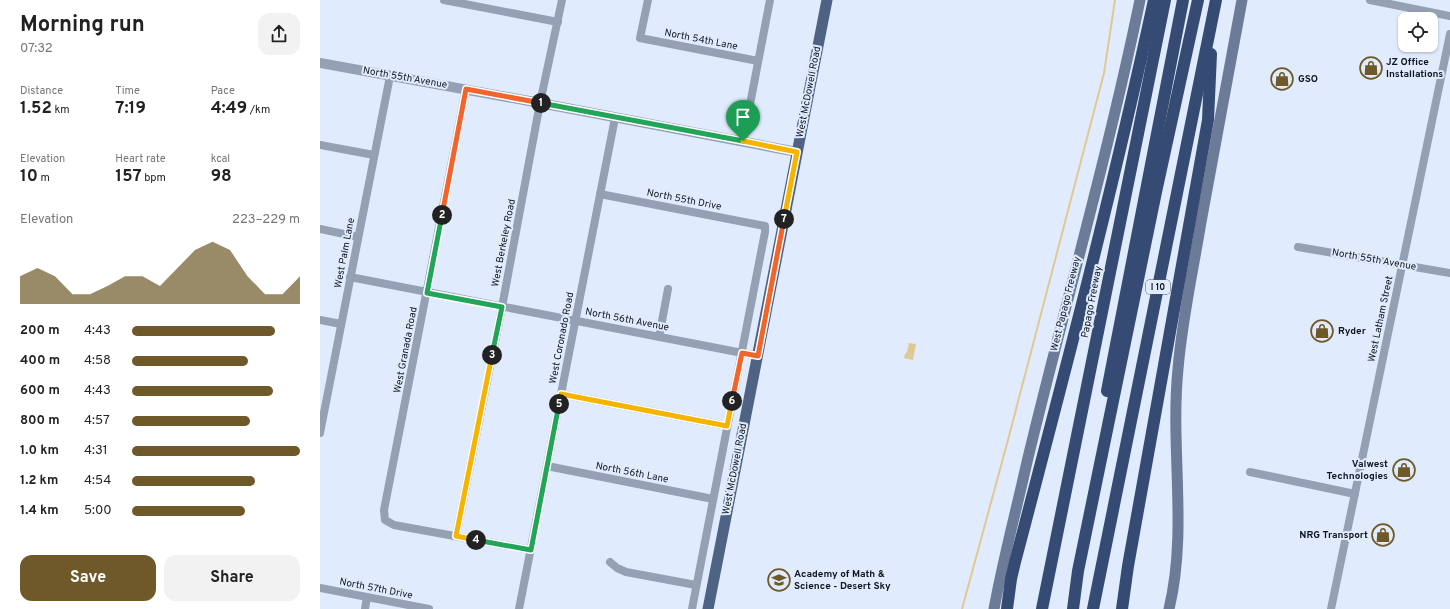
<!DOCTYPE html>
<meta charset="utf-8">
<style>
:root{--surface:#fff;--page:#f2f2f2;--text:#222;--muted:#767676;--accent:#6f5929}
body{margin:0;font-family:Overpass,sans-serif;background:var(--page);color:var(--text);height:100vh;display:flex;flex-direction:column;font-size:15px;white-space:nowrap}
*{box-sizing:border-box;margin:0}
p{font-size:13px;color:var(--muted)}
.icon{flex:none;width:22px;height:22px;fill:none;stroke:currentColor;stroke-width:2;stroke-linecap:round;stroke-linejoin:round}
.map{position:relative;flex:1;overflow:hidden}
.side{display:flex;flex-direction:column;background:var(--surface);width:320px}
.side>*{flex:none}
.tools{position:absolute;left:1078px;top:12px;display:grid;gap:8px}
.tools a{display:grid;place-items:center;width:40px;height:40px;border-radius:8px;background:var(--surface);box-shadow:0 1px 3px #0004;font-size:20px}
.pin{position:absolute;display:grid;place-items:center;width:34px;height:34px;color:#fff;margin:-41px -17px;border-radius:50% 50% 50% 0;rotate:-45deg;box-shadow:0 0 4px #0007}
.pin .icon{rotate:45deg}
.km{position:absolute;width:20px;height:20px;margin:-10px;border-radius:50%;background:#222;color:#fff;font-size:11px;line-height:20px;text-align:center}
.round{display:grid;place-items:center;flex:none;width:42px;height:42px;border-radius:12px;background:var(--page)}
.summary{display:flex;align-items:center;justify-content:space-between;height:68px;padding:0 20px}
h1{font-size:22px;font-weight:700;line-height:30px}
.metrics{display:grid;grid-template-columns:repeat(3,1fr);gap:6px;height:68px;padding:4px 20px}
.metrics div{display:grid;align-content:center}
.metrics b{font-size:17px;font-weight:700}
.metrics small{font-size:11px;font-weight:400}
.metrics p{font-size:11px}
.chart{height:112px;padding:8px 20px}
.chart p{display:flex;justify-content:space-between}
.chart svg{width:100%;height:72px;margin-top:4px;fill:var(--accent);opacity:.7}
.primary-button{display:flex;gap:8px;margin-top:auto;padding:8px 20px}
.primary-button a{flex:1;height:46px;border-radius:12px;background:var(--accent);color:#fff;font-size:16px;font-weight:700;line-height:46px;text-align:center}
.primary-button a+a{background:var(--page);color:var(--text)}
ul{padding:0 20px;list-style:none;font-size:13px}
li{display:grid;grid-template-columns:64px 48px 1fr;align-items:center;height:30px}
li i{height:10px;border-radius:5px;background:var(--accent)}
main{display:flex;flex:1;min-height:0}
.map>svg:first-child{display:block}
.water{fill:#e0c794}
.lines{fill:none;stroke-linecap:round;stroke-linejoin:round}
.stream{stroke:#e0c794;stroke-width:2}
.minor{stroke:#94a0b4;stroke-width:8}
.tertiary{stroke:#94a0b4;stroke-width:10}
.secondary{stroke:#6b7b98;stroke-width:11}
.primary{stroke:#4e6284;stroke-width:11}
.motorway{stroke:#354b73;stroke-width:12}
.split-1-casing{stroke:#fff;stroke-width:8}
.split-2-casing{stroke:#fff;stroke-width:8}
.split-3-casing{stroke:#fff;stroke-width:8}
.split-4-casing{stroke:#fff;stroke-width:8}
.split-5-casing{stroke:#fff;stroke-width:8}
.split-6-casing{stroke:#fff;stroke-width:8}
.split-7-casing{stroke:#fff;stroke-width:8}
.split-8-casing{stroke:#fff;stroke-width:8}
.split-1{stroke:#22a559;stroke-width:5}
.split-2{stroke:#f0652b;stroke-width:5}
.split-3{stroke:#22a559;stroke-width:5}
.split-4{stroke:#f5b400;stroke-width:5}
.split-5{stroke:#22a559;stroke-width:5}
.split-6{stroke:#f5b400;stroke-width:5}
.split-7{stroke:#f0652b;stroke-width:5}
.split-8{stroke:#f5b400;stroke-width:5}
.labels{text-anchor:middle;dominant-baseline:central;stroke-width:4;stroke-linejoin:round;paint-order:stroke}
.shield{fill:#e0ebfd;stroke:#4e5662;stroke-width:1}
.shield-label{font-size:9px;font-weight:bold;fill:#101620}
.street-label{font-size:10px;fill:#101620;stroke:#e0ebfd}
.poi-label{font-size:10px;font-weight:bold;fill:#101620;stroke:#e0ebfd;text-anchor:start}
</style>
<main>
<section class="side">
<div class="summary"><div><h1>Morning run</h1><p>07:32</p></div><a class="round"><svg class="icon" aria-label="share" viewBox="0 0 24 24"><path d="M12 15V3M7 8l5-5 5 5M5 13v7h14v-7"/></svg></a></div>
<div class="metrics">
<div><p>Distance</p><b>1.52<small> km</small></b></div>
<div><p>Time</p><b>7:19</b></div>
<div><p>Pace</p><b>4:49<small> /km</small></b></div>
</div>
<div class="metrics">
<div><p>Elevation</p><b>10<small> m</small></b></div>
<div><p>Heart rate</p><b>157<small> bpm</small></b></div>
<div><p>kcal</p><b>98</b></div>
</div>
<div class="chart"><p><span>Elevation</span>223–229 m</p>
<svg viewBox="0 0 160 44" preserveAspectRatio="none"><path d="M0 44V27L10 22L20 27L30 38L40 38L50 33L60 27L70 27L80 33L90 22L100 11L110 6L120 11L130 27L140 38L150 38L160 27V44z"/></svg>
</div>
<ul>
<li><b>200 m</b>4:43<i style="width:85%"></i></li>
<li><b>400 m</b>4:58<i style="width:69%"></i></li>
<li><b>600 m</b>4:43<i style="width:84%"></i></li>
<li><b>800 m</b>4:57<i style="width:70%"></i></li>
<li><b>1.0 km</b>4:31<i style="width:100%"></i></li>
<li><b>1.2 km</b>4:54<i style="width:73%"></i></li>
<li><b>1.4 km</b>5:00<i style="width:67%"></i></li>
</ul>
<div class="primary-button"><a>Save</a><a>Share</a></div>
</section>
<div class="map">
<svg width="1130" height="609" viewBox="0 0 1130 609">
<rect width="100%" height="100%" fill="#e0ebfd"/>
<path class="water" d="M 589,343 L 596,344 L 593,360 L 584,358 L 585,354 L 587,352 Z"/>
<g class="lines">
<path class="stream" d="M 642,609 L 688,440 L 784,73 L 795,0"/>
<g class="minor">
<path d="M 124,0 L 238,22"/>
<path d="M 328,0 L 320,38 L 438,61"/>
<path d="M 1050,0 L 1130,16"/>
<path d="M 146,89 L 64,510 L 65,520 L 74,525 L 211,550"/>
<path d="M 423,141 L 450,0"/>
<path d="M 0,145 L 54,155"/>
<path d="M 280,194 L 445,226 L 445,232 L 372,609"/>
<path d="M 0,229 L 38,237"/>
<path d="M 978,247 L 1130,273"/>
<path d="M 30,277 L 438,356"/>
<path d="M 0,320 L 21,324"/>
<path d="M 339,337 L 348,289"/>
<path d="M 241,394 L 407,426"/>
<path d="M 0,433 L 70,76"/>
<path d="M 227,466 L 393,499"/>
<path d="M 930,472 L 1035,494"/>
<path d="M 136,536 L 182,307 L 220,103 L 242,0"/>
<path d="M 290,562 L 297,568 L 306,572 L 376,585"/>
<path d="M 0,588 L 109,609"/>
<path d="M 45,609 L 47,597"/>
<path d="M 199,609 L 295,118"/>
<path d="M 1011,609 L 1130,34"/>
</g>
<path class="tertiary" d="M 0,63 L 220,103 L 477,152"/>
<g class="secondary">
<path d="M 674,609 C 683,560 696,511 707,462 C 744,308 788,155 820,0"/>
<path d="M 849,609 C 868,530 850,449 858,369 C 862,320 873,271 881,222 C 895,148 908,74 922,0"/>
</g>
<path class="primary" d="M 388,609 L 507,0"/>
<g class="motorway">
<path d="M 787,391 L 863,0"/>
<path d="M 687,609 L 691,579 L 695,562 C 744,376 793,189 834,0"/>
<path d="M 722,609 L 845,0"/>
<path d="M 753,609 L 758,571 L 836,192 L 878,0"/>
<path d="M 773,609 L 896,0"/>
<path d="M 802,609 L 808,566 L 888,120 L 891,54"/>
</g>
</g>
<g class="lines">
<g class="split-1-casing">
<path id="split-1" d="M 221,103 L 423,141"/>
</g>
<g class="split-2-casing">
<path id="split-2" d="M 122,215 L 146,89 L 221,103"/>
</g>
<g class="split-3-casing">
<path id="split-3" d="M 122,215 L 107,293 L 182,307 L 172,355"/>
</g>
<g class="split-4-casing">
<path id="split-4" d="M 156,540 L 136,536 L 172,355"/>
</g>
<g class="split-5-casing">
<path id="split-5" d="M 156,540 L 211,550 L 239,404"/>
</g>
<g class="split-6-casing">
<path id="split-6" d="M 239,404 L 241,394 L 407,426 L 412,401"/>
</g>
<g class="split-7-casing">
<path id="split-7" d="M 412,401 L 422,353 L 438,356 L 464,219"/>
</g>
<g class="split-8-casing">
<path id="split-8" d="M 423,141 L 477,152 L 464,219"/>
</g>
<use href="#split-1" class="split-1"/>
<use href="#split-2" class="split-2"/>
<use href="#split-3" class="split-3"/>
<use href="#split-4" class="split-4"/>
<use href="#split-5" class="split-5"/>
<use href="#split-6" class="split-6"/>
<use href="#split-7" class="split-7"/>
<use href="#split-8" class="split-8"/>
</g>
<defs>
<g id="shop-ring" transform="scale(1.15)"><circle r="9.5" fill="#e0ebfd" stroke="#6f5929" stroke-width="1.5"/><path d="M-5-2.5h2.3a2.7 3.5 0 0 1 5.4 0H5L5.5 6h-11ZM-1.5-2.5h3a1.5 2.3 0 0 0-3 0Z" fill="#6f5929"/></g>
<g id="school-ring" transform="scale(1.15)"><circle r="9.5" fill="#e0ebfd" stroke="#6f5929" stroke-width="1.5"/><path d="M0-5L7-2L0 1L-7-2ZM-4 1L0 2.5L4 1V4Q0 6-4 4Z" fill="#6f5929"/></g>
</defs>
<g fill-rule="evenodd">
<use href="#shop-ring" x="1051" y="68"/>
<use href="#shop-ring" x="962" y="79"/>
<use href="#shop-ring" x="1002" y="331"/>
<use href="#shop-ring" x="1084" y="470"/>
<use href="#shop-ring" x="1063" y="535"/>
<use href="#school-ring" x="459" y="580"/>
</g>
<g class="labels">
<rect class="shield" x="826" y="280" width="24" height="14" rx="3"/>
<g class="shield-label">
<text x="838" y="287">I 10</text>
</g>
<g class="street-label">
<text transform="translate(381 40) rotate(11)">North 54th Lane</text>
<text transform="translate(85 78) rotate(10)">North 55th Avenue</text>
<text transform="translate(489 92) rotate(-79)">West McDowell Road</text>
<text transform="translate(364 200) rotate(11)">North 55th Drive</text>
<text transform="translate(184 243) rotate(-79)">West Berkeley Road</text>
<text transform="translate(25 253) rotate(-79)">West Palm Lane</text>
<text transform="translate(1054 260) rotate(10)">North 55th Avenue</text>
<text transform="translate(772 302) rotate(-79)">Papago Freeway</text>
<text transform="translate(746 304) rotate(-76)">West Papago Freeway</text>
<text transform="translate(1061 319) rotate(-78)">West Latham Street</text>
<text transform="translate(307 320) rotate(11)">North 56th Avenue</text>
<text transform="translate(242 338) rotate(-79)">West Coronado Road</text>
<text transform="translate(86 350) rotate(-79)">West Granada Road</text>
<text transform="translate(415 469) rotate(-79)">West McDowell Road</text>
<text transform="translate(312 473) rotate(11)">North 56th Lane</text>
<text transform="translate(56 589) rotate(11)">North 57th Drive</text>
</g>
<g class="poi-label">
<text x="1066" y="62">JZ Office<tspan x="1066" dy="12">Installations</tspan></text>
<text x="978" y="79">GSO</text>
<text x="1018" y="331">Ryder</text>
<text x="1068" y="464" text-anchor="end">Valwest<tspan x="1068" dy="12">Technologies</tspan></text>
<text x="1048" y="535" text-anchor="end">NRG Transport</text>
<text x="474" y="574">Academy of Math &amp;<tspan x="474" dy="12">Science - Desert Sky</tspan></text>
</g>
</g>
</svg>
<div class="tools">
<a><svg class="icon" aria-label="locate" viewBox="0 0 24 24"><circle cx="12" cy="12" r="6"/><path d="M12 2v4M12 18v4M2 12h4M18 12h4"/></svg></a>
</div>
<div class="pin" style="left:423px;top:141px;background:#1e9e55"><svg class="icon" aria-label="arrive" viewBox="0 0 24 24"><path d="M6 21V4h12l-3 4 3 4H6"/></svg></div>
<b class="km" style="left:221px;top:103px">1</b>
<b class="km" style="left:122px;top:215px">2</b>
<b class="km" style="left:172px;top:355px">3</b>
<b class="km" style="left:156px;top:540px">4</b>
<b class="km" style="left:239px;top:404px">5</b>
<b class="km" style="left:412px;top:401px">6</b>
<b class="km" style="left:464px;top:219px">7</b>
</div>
</main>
